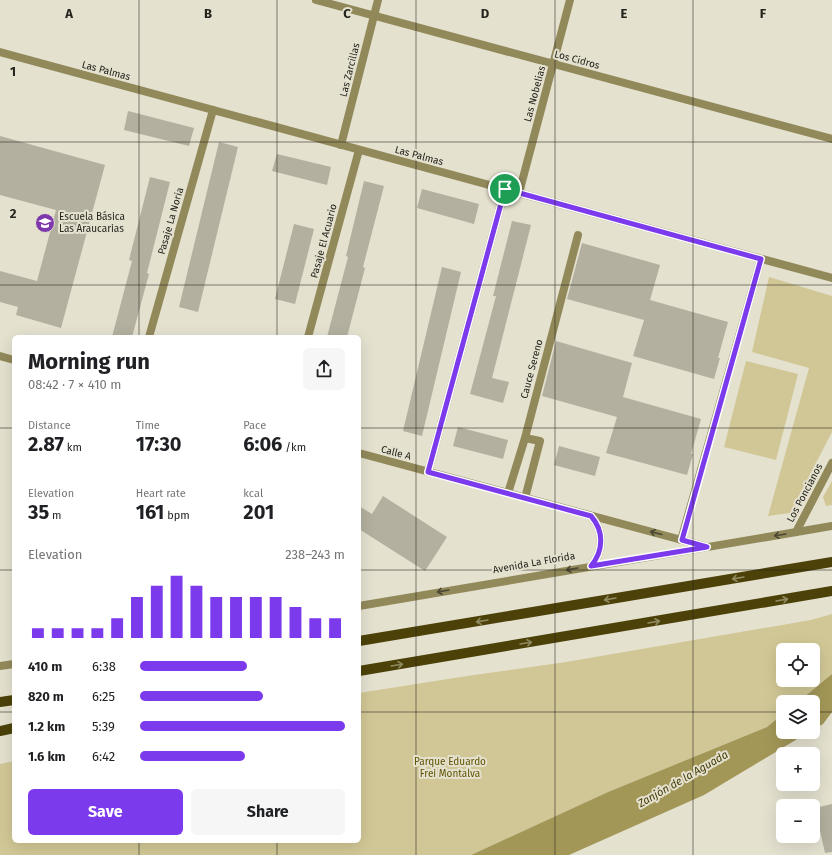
<!DOCTYPE html>
<meta charset="utf-8">
<style>
:root{--surface:#fff;--page:#f6f6f6;--text:#202124;--muted:#757577;--accent:#7c3aed}
body{margin:0;font-family:"Fira Sans",sans-serif;background:var(--page);color:var(--text);height:100vh;display:flex;flex-direction:column;font-size:15px;white-space:nowrap}
*{box-sizing:border-box;margin:0}
p{font-size:13px;color:var(--muted)}
.icon{flex:none;width:22px;height:22px;fill:none;stroke:currentColor;stroke-width:2;stroke-linecap:round;stroke-linejoin:round}
.map{position:relative;flex:1;overflow:hidden}
.panel{position:absolute;left:12px;top:335px;width:349px;height:508px;display:flex;flex-direction:column;background:var(--surface);border-radius:6px;box-shadow:0 4px 16px #0002}
.panel>*{flex:none}
.tools{position:absolute;left:776px;top:643px;display:grid;gap:8px}
.tools a{display:grid;place-items:center;width:44px;height:44px;border-radius:6px;background:var(--surface);box-shadow:0 4px 16px #0002;font-size:20px}
.pin{position:absolute;display:grid;place-items:center;width:34px;height:34px;color:#fff;margin:-17px;border:2px solid #fff;border-radius:50%;box-shadow:0 1px 4px #0007}
.round{display:grid;place-items:center;flex:none;width:42px;height:42px;border-radius:6px;background:var(--page)}
.headline{display:flex;align-items:center;justify-content:space-between;height:68px;padding:0 16px}
h1{font-size:22px;font-weight:700;line-height:30px}
.stats{display:grid;grid-template-columns:repeat(3,1fr);gap:6px;height:68px;padding:4px 16px}
.stats div{display:grid;align-content:center}
.stats b{font-size:20px;font-weight:700}
.stats small{font-size:11px;font-weight:400}
.stats p{font-size:11px}
.chart{height:112px;padding:8px 16px}
.chart p{display:flex;justify-content:space-between}
.chart svg{width:100%;height:72px;margin-top:4px;stroke:var(--accent);stroke-width:6}
.button{display:flex;gap:8px;margin-top:auto;padding:8px 16px}
.button a{flex:1;height:46px;border-radius:6px;background:var(--accent);color:#fff;font-size:16px;font-weight:700;line-height:46px;text-align:center}
.button a+a{background:var(--page);color:var(--text)}
ul{padding:0 16px;list-style:none;font-size:13px}
li{display:grid;grid-template-columns:64px 48px 1fr;align-items:center;height:30px}
li i{height:10px;border-radius:5px;background:var(--accent)}
.map>svg:first-child{display:block}
.green{fill:#d1c796;fill-rule:evenodd}
.water{fill:#a39758}
.building{fill:#b3b09f}
.lines{fill:none;stroke-linecap:round;stroke-linejoin:round}
.pedestrian{stroke:#92895b;stroke-width:8}
.minor{stroke:#92895b;stroke-width:8}
.tertiary{stroke:#92895b;stroke-width:8}
.primary{stroke:#4c4209;stroke-width:10}
.oneway{stroke:#4a4732}
.oneway2{stroke:#908a62}
.route-casing{stroke:#fff;stroke-width:8}
.route{stroke:#7c3aed;stroke-width:5}
.grid{fill:none;stroke:#24231c;stroke-width:1;stroke-opacity:0.55}
.labels{text-anchor:middle;dominant-baseline:central;stroke-width:4;stroke-linejoin:round;paint-order:stroke}
.street-label{font-size:10px;fill:#24231c;stroke:#e4e1cf}
.poi-label{font-size:10px;fill:#24231c;stroke:#e4e1cf;text-anchor:start}
.park-label{font-size:10px;fill:#605200;stroke:#e4e1cf}
.water-label{font-size:11px;font-style:italic;fill:#443b06;stroke:#e4e1cf}
.grid-label{font-size:13px;text-anchor:middle;font-weight:bold;fill:#24231c;stroke:#e4e1cf;stroke-width:4;stroke-linejoin:round;paint-order:stroke}
</style>
<div class="map">
<svg width="832" height="855" viewBox="0 0 832 855">
<rect width="100%" height="100%" fill="#e4e1cf"/>
<g class="green">
<path d="M 769,277 L 832,296 L 832,432 L 790,513 L 768,516 L 809,368 L 752,352 Z"/>
<path d="M 746,361 L 798,374 L 776,460 L 724,447 Z"/>
<path d="M 832,481 L 832,505 L 826,506 L 823,497 Z"/>
<path d="M 832,614 L 832,674 L 798,702 L 783,702 L 783,714 L 767,727 L 608,792 L 471,855 L 0,855 L 0,764 L 14,761 L 14,841 L 359,841 L 359,693 L 467,676 L 566,662 L 811,620 ZM 783,650 L 813,650 L 813,680 L 783,680 Z"/>
</g>
<g class="water">
<path d="M 832,674 L 832,712 L 823,724 L 813,730 L 813,702 L 798,702 Z"/>
<path d="M 783,714 L 783,732 L 809,732 L 704,795 L 569,855 L 471,855 L 608,792 L 767,727 Z"/>
</g>
<g class="building">
<path d="M 128,111 L 194,128 L 189,146 L 124,130 Z"/>
<path d="M 0,136 L 105,165 L 61,328 L 16,315 L 18,307 L 0,302 L 0,271 L 37,281 L 56,210 L 0,195 Z"/>
<path d="M 219,142 L 238,147 L 198,312 L 179,307 Z"/>
<path d="M 277,154 L 331,167 L 327,185 L 272,171 Z"/>
<path d="M 150,177 L 170,182 L 147,273 L 149,274 L 132,337 L 112,337 L 132,261 L 129,260 Z"/>
<path d="M 364,181 L 384,186 L 363,267 L 365,268 L 347,337 L 327,337 L 348,257 L 346,256 Z"/>
<path d="M 422,189 L 479,204 L 474,224 L 417,208 Z"/>
<path d="M 512,221 L 531,225 L 492,378 L 509,382 L 503,403 L 470,394 L 496,296 L 493,296 Z"/>
<path d="M 294,224 L 314,229 L 295,304 L 275,299 Z"/>
<path d="M 582,243 L 660,265 L 650,300 L 728,322 L 718,358 L 720,358 L 714,379 L 633,356 L 644,320 L 567,299 Z"/>
<path d="M 442,267 L 461,272 L 422,436 L 403,431 Z"/>
<path d="M 556,341 L 632,363 L 623,397 L 701,419 L 691,454 L 693,454 L 687,475 L 606,453 L 617,417 L 542,396 Z"/>
<path d="M 458,427 L 508,440 L 503,459 L 453,446 Z"/>
<path d="M 559,446 L 600,457 L 595,476 L 554,465 Z"/>
<path d="M 383,496 L 447,537 L 425,571 L 359,529 L 359,506 L 372,514 Z"/>
<path d="M 832,804 L 832,852 L 825,853 L 815,808 Z"/>
</g>
<g class="lines">
<path class="pedestrian" d="M 508,493 L 525,438"/>
<g class="minor">
<path d="M 316,0 L 832,139"/>
<path d="M 0,52 L 832,278"/>
<path d="M 341,145 L 378,0"/>
<path d="M 519,193 L 570,0"/>
<path d="M 149,337 L 213,110"/>
<path d="M 308,337 L 359,150"/>
<path d="M 428,472 L 505,189"/>
<path d="M 525,498 L 540,441 L 525,438 L 578,235"/>
<path d="M 796,532 L 832,463"/>
<path d="M 681,540 L 761,259"/>
</g>
<g class="tertiary">
<path d="M 0,356 L 14,360"/>
<path d="M 359,453 L 704,546"/>
<path d="M 591,516 C 604,531 604,550 591,566"/>
<path d="M 359,606 L 832,526"/>
<path d="M 0,666 L 14,664"/>
</g>
<g class="primary">
<path d="M 359,641 L 832,562"/>
<path d="M 359,671 L 832,591"/>
<path d="M 0,702 L 14,700"/>
<path d="M 0,731 L 14,728"/>
</g>
</g>
<defs><path id="oneway-shaft" d="M-6 0H5M1.5-3L5.5 0L1.5 3" fill="none" stroke-width="1.6" stroke-linecap="round" stroke-linejoin="round"/></defs>
<g class="oneway">
<use href="#oneway-shaft" transform="translate(656 533) rotate(-165)"/>
<use href="#oneway-shaft" transform="translate(780 535) rotate(171)"/>
<use href="#oneway-shaft" transform="translate(572 569) rotate(170)"/>
<use href="#oneway-shaft" transform="translate(443 591) rotate(170)"/>
</g>
<g class="oneway2">
<use href="#oneway-shaft" transform="translate(738 578) rotate(170)"/>
<use href="#oneway-shaft" transform="translate(610 599) rotate(170)"/>
<use href="#oneway-shaft" transform="translate(782 600) rotate(-10)"/>
<use href="#oneway-shaft" transform="translate(482 621) rotate(170)"/>
<use href="#oneway-shaft" transform="translate(654 622) rotate(-10)"/>
<use href="#oneway-shaft" transform="translate(526 643) rotate(-9)"/>
<use href="#oneway-shaft" transform="translate(397 665) rotate(-9)"/>
</g>
<g class="lines">
<g class="route-casing">
<path id="route" d="M 505,189 L 761,259 L 682,540 L 707,547 L 591,566 C 604,550 604,531 591,516 L 428,472 Z"/>
</g>
<use href="#route" class="route"/>
</g>
<path class="grid" d="M 139,0 L 139,337M 277,0 L 277,337M 416,0 L 416,855M 555,0 L 555,855M 693,0 L 693,855M 0,142 L 832,142M 0,285 L 832,285M 0,428 L 14,428M 359,428 L 832,428M 0,570 L 14,570M 359,570 L 832,570M 0,712 L 14,712M 359,712 L 783,712M 813,712 L 832,712M 139,841 L 139,855M 277,841 L 277,855"/>
<defs>
<g id="school-disc" transform="scale(1)"><circle r="9.5" fill="#7d38ab" stroke="#e4e1cf"/><path d="M0-5L7-2L0 1L-7-2ZM-4 1L0 2.5L4 1V4Q0 6-4 4Z" fill="#fff"/></g>
</defs>
<g fill-rule="evenodd">
<use href="#school-disc" x="45" y="223"/>
</g>
<g class="labels">
<g class="street-label">
<text transform="translate(577 60) rotate(15)">Los Cidros</text>
<text transform="translate(350 70) rotate(-76)">Las Zarcillas</text>
<text transform="translate(106 71) rotate(15)">Las Palmas</text>
<text transform="translate(535 94) rotate(-75)">Las Nobelias</text>
<text transform="translate(419 156) rotate(15)">Las Palmas</text>
<text transform="translate(171 221) rotate(-74)">Pasaje La Noria</text>
<text transform="translate(324 241) rotate(-75)">Pasaje El Acuario</text>
<text transform="translate(532 369) rotate(-75)">Cauce Sereno</text>
<text transform="translate(396 453) rotate(15)">Calle A</text>
<text transform="translate(805 493) rotate(-62)">Los Poncianos</text>
<text transform="translate(534 563) rotate(-10)">Avenida La Florida</text>
</g>
<g class="poi-label">
<text x="59" y="217">Escuela Básica<tspan x="59" dy="12">Las Araucarias</tspan></text>
</g>
<g class="park-label">
<text x="450" y="762">Parque Eduardo<tspan x="450" dy="12">Frei Montalva</tspan></text>
</g>
<g class="water-label">
<text transform="translate(683 779) rotate(-30)">Zanjón de la Aguada</text>
</g>
</g>
<g class="grid-label">
<text x="69" y="18">A</text>
<text x="208" y="18">B</text>
<text x="347" y="18">C</text>
<text x="485" y="18">D</text>
<text x="624" y="18">E</text>
<text x="763" y="18">F</text>
<text x="13" y="76">1</text>
<text x="13" y="218">2</text>
</g>
</svg>
<div class="tools">
<a><svg class="icon" aria-label="locate" viewBox="0 0 24 24"><circle cx="12" cy="12" r="6"/><path d="M12 2v4M12 18v4M2 12h4M18 12h4"/></svg></a>
<a><svg class="icon" aria-label="layers" viewBox="0 0 24 24"><path d="M12 4l9 5-9 5-9-5zM3 14l9 5 9-5"/></svg></a>
<a>+</a>
<a>−</a>
</div>
<div class="pin" style="left:505px;top:189px;background:#1e9e55"><svg class="icon" aria-label="arrive" viewBox="0 0 24 24"><path d="M6 21V4h12l-3 4 3 4H6"/></svg></div>
<section class="panel">
<div class="headline"><div><h1>Morning run</h1><p>08:42 · 7 × 410 m</p></div><a class="round"><svg class="icon" aria-label="share" viewBox="0 0 24 24"><path d="M12 15V3M7 8l5-5 5 5M5 13v7h14v-7"/></svg></a></div>
<div class="stats">
<div><p>Distance</p><b>2.87<small> km</small></b></div>
<div><p>Time</p><b>17:30</b></div>
<div><p>Pace</p><b>6:06<small> /km</small></b></div>
</div>
<div class="stats">
<div><p>Elevation</p><b>35<small> m</small></b></div>
<div><p>Heart rate</p><b>161<small> bpm</small></b></div>
<div><p>kcal</p><b>201</b></div>
</div>
<div class="chart"><p><span>Elevation</span>238–243 m</p>
<svg viewBox="0 0 160 44" preserveAspectRatio="none"><path d="M5 44V38M15 44V38M25 44V38M35 44V38M45 44V32M55 44V19M65 44V12M75 44V6M85 44V12M95 44V19M105 44V19M115 44V19M125 44V19M135 44V25M145 44V32M155 44V32"/></svg>
</div>
<ul>
<li><b>410 m</b>6:38<i style="width:52%"></i></li>
<li><b>820 m</b>6:25<i style="width:60%"></i></li>
<li><b>1.2 km</b>5:39<i style="width:100%"></i></li>
<li><b>1.6 km</b>6:42<i style="width:51%"></i></li>
</ul>
<div class="button"><a>Save</a><a>Share</a></div>
</section>
</div>
